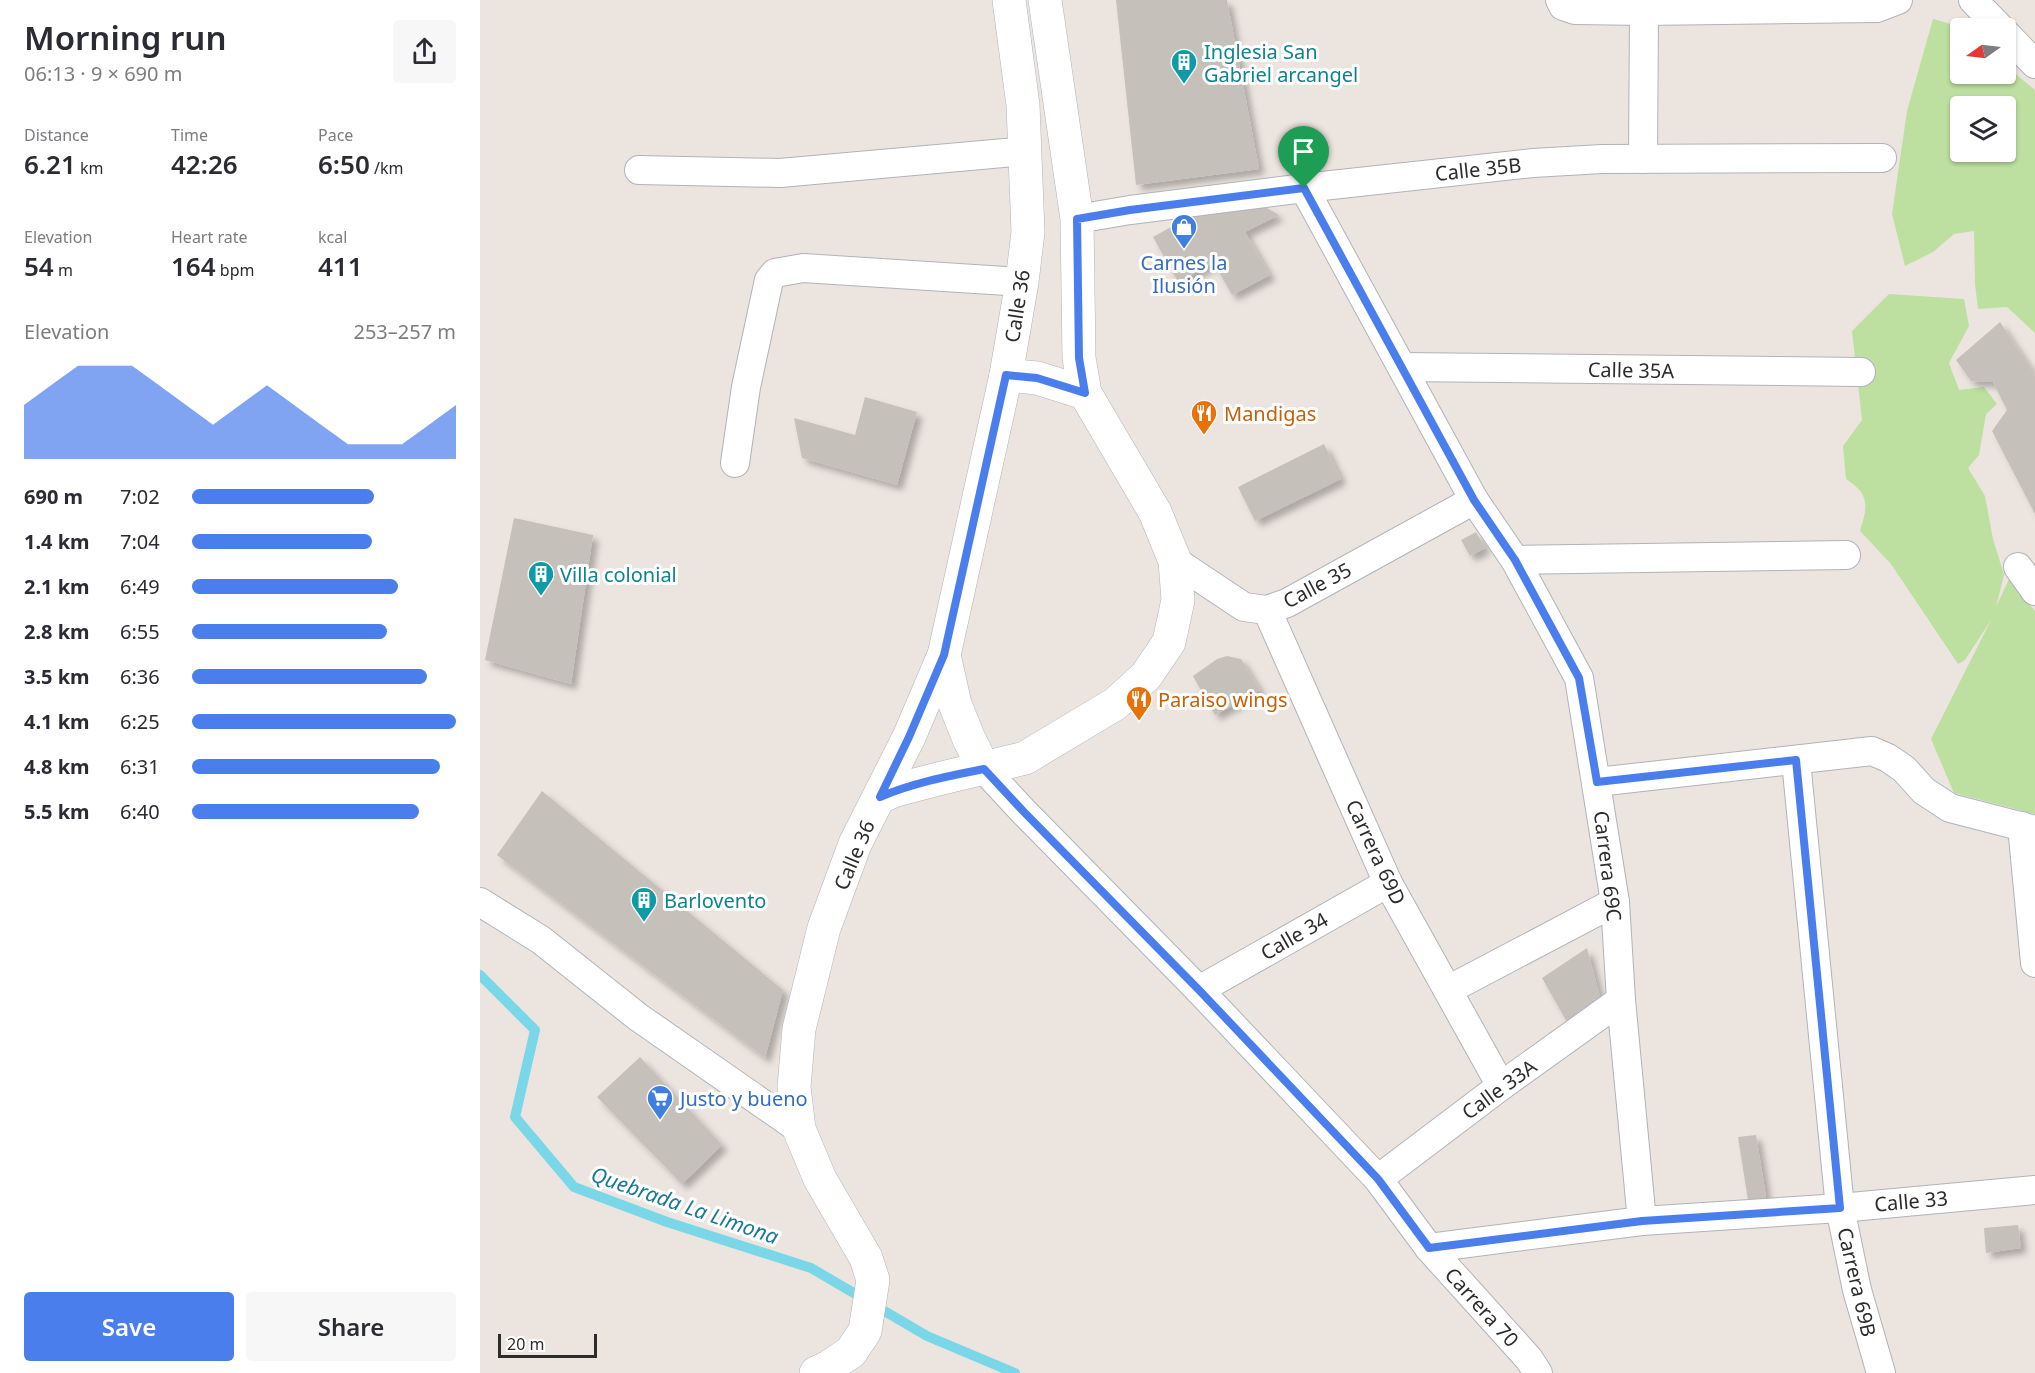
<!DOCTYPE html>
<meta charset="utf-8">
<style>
:root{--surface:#fff;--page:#f7f7f7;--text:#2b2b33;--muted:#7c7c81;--accent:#4b7eed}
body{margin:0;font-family:"Noto Sans",sans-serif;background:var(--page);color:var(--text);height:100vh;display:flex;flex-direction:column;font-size:22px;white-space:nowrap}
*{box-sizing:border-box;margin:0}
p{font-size:20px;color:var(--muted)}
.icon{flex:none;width:33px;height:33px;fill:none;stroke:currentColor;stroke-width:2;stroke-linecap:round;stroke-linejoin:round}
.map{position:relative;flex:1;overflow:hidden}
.details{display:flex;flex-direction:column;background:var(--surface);width:480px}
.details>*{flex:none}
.needle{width:39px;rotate:256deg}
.controls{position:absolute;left:1470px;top:18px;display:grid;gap:12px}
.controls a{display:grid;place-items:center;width:66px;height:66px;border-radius:6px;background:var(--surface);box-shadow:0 2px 4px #0004;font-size:30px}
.scale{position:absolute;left:18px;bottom:15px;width:99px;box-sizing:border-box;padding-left:6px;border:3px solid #2c2c2c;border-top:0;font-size:16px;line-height:21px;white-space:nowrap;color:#2c2c2c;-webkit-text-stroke:4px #fff;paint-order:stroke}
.pin{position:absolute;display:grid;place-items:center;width:51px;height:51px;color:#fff;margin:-62px -26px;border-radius:50% 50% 50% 0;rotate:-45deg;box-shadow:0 0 6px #0007}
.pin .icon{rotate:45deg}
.round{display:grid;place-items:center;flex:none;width:63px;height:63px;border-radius:6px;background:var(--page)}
.overview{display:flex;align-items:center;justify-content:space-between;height:102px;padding:0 24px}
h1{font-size:33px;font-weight:600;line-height:45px}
.metrics{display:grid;grid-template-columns:repeat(3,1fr);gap:9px;height:102px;padding:6px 24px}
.metrics div{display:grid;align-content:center}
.metrics b{font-size:26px;font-weight:600}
.metrics small{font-size:16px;font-weight:400}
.metrics p{font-size:16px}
.chart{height:168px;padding:12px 24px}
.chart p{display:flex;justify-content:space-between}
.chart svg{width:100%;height:108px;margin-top:6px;fill:var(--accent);opacity:.7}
.cta{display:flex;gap:12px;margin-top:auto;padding:12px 24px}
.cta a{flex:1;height:69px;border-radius:6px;background:var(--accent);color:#fff;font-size:24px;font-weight:600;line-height:69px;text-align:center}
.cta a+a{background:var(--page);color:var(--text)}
ul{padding:0 24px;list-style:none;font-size:20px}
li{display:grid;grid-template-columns:96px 72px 1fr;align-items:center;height:45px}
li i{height:15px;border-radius:8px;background:var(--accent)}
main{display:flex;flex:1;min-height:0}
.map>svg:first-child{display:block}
.green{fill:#bddfa0;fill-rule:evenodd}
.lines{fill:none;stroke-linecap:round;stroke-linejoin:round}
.stream{stroke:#7ad7e7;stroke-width:10}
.building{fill:#c5c0ba;filter:url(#shadow)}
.minor-casing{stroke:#afb3bb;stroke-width:30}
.secondary-casing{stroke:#afb3bb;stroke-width:34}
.minor{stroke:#fff;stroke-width:28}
.secondary{stroke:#fff;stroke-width:33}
.route-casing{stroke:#fff;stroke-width:12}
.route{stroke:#4b7eed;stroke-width:8}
.labels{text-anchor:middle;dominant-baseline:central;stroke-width:6;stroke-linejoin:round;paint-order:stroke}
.culture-label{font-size:20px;fill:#0d838f;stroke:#fff;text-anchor:start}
.street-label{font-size:20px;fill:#2c2c2c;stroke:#fff}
.shop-label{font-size:20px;fill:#366cbe;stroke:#fff}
.food-label{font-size:20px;fill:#c56008;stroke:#fff;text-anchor:start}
.water-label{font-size:21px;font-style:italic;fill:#177994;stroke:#fff}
</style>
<main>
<section class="details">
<div class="overview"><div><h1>Morning run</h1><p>06:13 · 9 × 690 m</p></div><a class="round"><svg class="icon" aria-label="share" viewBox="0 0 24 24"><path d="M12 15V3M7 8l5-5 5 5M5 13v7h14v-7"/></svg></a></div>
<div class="metrics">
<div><p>Distance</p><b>6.21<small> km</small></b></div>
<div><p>Time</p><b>42:26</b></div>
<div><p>Pace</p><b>6:50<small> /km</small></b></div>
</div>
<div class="metrics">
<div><p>Elevation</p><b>54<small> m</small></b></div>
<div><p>Heart rate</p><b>164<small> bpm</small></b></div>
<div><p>kcal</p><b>411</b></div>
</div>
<div class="chart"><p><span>Elevation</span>253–257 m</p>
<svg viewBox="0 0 160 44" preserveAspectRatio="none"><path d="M0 44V22L10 14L20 6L30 6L40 6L50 14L60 22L70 30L80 22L90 14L100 22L110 30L120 38L130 38L140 38L150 30L160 22V44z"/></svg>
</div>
<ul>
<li><b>690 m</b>7:02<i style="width:69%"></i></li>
<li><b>1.4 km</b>7:04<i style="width:68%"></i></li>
<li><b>2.1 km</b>6:49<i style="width:78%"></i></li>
<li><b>2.8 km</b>6:55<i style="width:74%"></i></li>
<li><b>3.5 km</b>6:36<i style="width:89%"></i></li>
<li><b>4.1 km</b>6:25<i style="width:100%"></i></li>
<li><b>4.8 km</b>6:31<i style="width:94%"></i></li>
<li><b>5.5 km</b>6:40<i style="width:86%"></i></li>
</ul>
<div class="cta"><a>Save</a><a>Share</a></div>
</section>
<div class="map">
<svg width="1555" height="1373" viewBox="0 0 1555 1373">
<defs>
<filter id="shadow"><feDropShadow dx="5.5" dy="5.5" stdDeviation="3" flood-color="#0004"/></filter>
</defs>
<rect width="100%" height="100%" fill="#ece5df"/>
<g class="green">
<path d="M 1453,19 L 1486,28 L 1480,28 L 1480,74 L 1526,74 L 1526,66 L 1555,90 L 1555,333 L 1527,307 L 1498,309 L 1495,284 L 1494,231 L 1474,234 L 1453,252 L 1425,266 L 1412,214 L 1427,111 ZM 1480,106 L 1526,106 L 1526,152 L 1480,152 Z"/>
<path d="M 1409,294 L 1484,299 L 1489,326 L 1469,363 L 1479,390 L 1504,387 L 1517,404 L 1506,414 L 1499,455 L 1488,468 L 1505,496 L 1513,539 L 1524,575 L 1516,607 L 1530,577 L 1555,611 L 1555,814 L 1474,793 L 1451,739 L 1511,620 L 1485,660 L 1478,664 L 1411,564 L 1380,531 C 1388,505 1390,495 1366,479 L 1363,446 L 1382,420 L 1372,331 Z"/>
</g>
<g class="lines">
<path class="stream" d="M 0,975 L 55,1030 L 35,1117 L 94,1187 L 187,1222 L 331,1268 L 447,1336 L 535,1373"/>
</g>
<g class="building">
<path d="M 636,0 L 747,0 L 779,169 L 656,185 Z"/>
<path d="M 749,206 L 787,208 L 799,215 L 765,232 L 790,275 L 752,295 L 734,263 L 698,282 L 673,237 L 709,217 L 705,211 Z"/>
<path d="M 1520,322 L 1555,375 L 1555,514 L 1512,431 L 1527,410 L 1513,382 L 1491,381 L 1476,360 Z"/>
<path d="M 385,397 L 437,412 L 417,485 L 322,458 L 314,418 L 375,435 Z"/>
<path d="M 844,444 L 861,479 L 775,521 L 758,487 Z"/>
<path d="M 34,518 L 113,535 L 91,684 L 5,660 Z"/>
<path d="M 996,532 L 1005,548 L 990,556 L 981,540 Z"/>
<path d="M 747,656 L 761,659 L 780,690 L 735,715 L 713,676 L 737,659 Z"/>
<path d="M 62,791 L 303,990 L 285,1058 L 17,855 Z"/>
<path d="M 1107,948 L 1120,997 L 1087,1022 L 1062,978 Z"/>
<path d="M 160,1057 L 242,1145 L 202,1184 L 117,1097 Z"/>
<path d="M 1276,1135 L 1286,1197 L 1268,1200 L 1258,1137 Z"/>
<path d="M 1538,1225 L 1541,1248 L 1506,1253 L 1504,1228 Z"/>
</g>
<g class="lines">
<g class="minor-casing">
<g id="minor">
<path d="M 1080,0 L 1083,6 L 1095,10 L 1164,11 L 1397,8 L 1418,0"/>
<path d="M 1493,0 L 1520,28"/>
<path d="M 1526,34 L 1555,64"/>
<path d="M 1163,159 L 1164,11"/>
<path d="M 159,170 L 300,173 L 546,151"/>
<path d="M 824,188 L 994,500 L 1035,560 L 1099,678 L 1135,902 L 1141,1000 L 1162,1221"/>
<path d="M 597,219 L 650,210 L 824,188 L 1053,163 L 1122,159 L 1402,158"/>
<path d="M 922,367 L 1381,372"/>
<path d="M 255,463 L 266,387 L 289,280 L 295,273 L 323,268 L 542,282"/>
<path d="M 1035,560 L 1366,555"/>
<path d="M 695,561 L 764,607 L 787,610 L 807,603 L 994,500"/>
<path d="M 1538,567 L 1555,591"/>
<path d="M 787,610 L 908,883 L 1021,1086"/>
<path d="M 1316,761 L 1360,1208 L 1377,1290 L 1401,1373"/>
<path d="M 504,769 L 543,811 L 719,990 L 898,1179 L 949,1248 L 1049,1359 L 1058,1373"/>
<path d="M 1117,782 L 1392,751 L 1408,758 L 1424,769 L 1444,791 L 1470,808 L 1555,830"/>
<path d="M 1542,826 L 1555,963"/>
<path d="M 0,902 L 61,940 L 158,1017 L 319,1129"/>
<path d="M 719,990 L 908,883"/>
<path d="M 968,990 L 1135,902"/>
<path d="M 898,1179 L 1021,1086 L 1141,1000"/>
<path d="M 949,1248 L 1162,1221 L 1360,1208 L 1555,1190"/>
</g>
</g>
<g class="secondary-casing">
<g id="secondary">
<path d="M 526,375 L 557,378 L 605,393"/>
<path d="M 464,655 L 475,704 L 489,739 L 504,769"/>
<path d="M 400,797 L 416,790 L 458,779 L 545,758 L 635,704 L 666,676 L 689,642 L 698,600 L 695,561 L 675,512 L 605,393 L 599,358 L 597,219 L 565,0"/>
<path d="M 336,1373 L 349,1367 L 371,1352 L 385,1331 L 393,1280 L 386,1258 L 340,1179 L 319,1129 L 314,1087 L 319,1029 L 344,928 L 375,844 L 429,737 L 464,655 L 526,375 L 542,282 L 548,232 L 543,105 L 529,0"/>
</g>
</g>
<use href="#minor" class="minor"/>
<use href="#secondary" class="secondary"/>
</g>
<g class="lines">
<g class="route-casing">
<path id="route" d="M 824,188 L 994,500 L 1035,560 L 1099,678 L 1117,782 L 1316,760 L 1360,1208 L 1162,1221 L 949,1248 L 898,1179 L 719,990 L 543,811 L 504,769 C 469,776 433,783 400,797 L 429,737 L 464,655 L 526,375 L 557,378 L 605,393 L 599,358 L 597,219 L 650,210 Z"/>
</g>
<use href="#route" class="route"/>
</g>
<defs>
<g id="building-pin" transform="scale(1.35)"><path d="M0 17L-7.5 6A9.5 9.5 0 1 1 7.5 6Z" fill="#0f9aa8" stroke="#fff"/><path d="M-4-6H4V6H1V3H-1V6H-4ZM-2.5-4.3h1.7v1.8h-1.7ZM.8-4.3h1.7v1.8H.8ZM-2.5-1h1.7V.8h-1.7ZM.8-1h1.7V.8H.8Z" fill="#fff"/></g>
<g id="shop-pin" transform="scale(1.35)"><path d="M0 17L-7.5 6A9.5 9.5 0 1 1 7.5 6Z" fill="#3f7fe0" stroke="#fff"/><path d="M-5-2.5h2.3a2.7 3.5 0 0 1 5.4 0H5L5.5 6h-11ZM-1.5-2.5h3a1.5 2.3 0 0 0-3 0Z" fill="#fff"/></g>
<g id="restaurant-pin" transform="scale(1.35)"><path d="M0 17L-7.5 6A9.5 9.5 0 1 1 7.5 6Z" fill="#e8710a" stroke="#fff"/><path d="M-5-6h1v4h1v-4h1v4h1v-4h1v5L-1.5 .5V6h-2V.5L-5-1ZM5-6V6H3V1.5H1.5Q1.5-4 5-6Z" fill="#fff"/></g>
<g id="supermarket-pin" transform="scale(1.35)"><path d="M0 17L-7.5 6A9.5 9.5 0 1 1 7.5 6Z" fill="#3f7fe0" stroke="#fff"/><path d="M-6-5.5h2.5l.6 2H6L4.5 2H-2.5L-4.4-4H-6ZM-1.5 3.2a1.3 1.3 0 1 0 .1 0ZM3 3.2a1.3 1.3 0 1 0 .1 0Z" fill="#fff"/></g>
</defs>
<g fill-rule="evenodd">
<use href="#building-pin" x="704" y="62"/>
<use href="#shop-pin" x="704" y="227"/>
<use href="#restaurant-pin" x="724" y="413"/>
<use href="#building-pin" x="61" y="574"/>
<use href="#restaurant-pin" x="659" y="699"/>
<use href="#building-pin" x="164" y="900"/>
<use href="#supermarket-pin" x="180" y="1098"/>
</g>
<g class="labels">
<g class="culture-label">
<text x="724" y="51">Inglesia San<tspan x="724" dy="23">Gabriel arcangel</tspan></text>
<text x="80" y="574">Villa colonial</text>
<text x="184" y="900">Barlovento</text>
</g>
<g class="street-label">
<text transform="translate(998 169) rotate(-6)">Calle 35B</text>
<text transform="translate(537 306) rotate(-81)">Calle 36</text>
<text transform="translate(1151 370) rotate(1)">Calle 35A</text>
<text transform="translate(837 585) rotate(-28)">Calle 35</text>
<text transform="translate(896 852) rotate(65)">Carrera 69D</text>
<text transform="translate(374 855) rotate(-67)">Calle 36</text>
<text transform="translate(1128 866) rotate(83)">Carrera 69C</text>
<text transform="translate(814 936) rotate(-30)">Calle 34</text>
<text transform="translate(1019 1089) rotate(-36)">Calle 33A</text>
<text transform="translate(1431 1201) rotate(-5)">Calle 33</text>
<text transform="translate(1377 1282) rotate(77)">Carrera 69B</text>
<text transform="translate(1002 1307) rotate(48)">Carrera 70</text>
</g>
<g class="shop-label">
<text x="704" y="262">Carnes la<tspan x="704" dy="23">Ilusión</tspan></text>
<text x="200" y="1098" text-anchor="start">Justo y bueno</text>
</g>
<g class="food-label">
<text x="744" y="413">Mandigas</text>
<text x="678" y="699">Paraiso wings</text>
</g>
<g class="water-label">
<text transform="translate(205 1205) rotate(19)">Quebrada La Limona</text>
</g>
</g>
</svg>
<div class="controls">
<a><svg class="needle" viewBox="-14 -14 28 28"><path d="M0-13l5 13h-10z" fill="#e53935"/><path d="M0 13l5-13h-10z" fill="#7c7c81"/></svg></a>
<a><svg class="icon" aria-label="layers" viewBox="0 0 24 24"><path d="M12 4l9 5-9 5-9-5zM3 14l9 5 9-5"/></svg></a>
</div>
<div class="scale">20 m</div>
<div class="pin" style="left:824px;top:188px;background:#1e9e55"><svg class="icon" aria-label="arrive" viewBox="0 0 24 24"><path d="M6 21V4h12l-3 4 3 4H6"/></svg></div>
</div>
</main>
